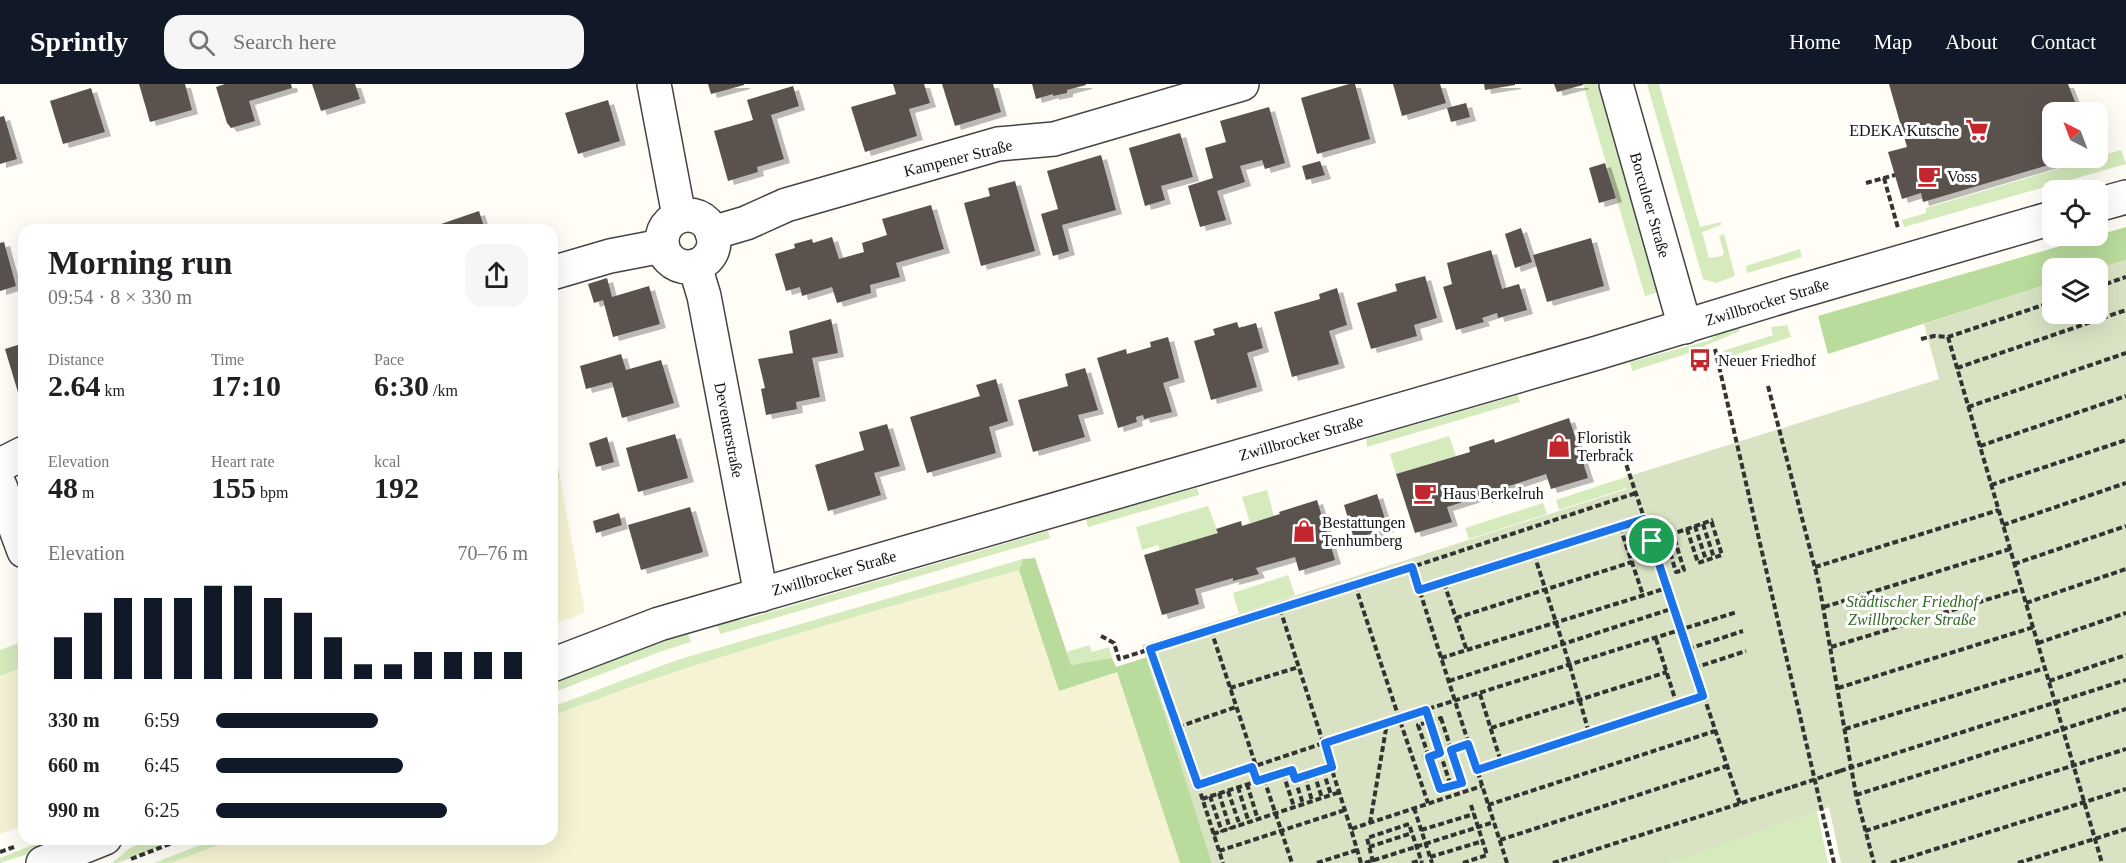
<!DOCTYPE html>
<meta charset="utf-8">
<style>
:root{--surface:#fff;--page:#f6f6f6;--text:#202124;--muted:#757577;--accent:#111827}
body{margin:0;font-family:"Times New Roman",serif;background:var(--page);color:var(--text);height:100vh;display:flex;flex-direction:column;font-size:22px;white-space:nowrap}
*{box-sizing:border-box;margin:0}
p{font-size:20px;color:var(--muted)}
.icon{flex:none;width:33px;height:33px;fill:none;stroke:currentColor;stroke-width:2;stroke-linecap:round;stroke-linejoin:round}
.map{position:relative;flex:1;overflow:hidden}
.details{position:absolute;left:18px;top:140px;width:540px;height:621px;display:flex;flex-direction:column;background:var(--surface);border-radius:18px;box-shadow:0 6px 24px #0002}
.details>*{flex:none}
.needle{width:39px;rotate:318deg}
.fabs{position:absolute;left:2042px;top:18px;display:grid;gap:12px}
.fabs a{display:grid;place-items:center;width:66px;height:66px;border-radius:12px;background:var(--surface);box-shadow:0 6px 24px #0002;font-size:30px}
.pin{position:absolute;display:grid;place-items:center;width:51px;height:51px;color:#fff;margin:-26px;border:3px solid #fff;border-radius:50%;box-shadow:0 2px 6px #0007}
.round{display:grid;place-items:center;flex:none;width:63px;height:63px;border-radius:18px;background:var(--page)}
.overview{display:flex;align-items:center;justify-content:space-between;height:102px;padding:0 30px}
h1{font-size:33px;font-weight:800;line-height:45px}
.stats{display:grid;grid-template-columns:repeat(3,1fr);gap:9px;height:102px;padding:6px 30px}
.stats div{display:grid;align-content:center}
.stats b{font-size:30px;font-weight:800}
.stats small{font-size:16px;font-weight:400}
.stats p{font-size:16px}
.chart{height:168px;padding:12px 30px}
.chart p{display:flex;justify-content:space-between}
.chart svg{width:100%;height:108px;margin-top:6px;stroke:var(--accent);stroke-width:6}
ul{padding:0 30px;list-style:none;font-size:20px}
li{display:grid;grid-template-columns:96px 72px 1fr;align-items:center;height:45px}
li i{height:15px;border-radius:8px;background:var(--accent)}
header{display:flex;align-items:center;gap:36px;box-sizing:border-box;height:84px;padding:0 30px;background:var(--accent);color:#fff}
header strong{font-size:28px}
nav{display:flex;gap:33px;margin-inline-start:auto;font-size:21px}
.search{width:420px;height:54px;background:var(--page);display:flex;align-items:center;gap:15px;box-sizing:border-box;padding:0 21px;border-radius:18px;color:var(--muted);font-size:22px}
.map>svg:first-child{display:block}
.farmland{fill:#f6f3d4}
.green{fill:#d5ebbd}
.forest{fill:#b9dc9c}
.cemetery{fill:#d9e3c4}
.building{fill:#5a524d;filter:url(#shadow)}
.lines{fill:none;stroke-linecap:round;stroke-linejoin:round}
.minor-casing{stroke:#444;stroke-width:36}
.path{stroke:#333;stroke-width:4;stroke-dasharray:6 3;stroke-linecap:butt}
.minor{stroke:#fff;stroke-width:33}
.path-bridge{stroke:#333;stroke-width:4;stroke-dasharray:6 3;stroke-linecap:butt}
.route-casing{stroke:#fff;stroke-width:12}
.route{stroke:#1a73e8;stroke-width:8}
.labels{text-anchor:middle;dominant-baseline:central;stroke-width:6;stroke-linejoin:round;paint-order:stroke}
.poi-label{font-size:16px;fill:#111;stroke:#fff;text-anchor:start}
.street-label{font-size:16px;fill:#111;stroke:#fff}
.park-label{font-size:16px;font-style:italic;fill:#2f6b1f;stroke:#fff}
</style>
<header>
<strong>Sprintly</strong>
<div class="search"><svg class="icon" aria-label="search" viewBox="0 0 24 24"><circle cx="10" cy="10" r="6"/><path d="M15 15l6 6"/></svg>Search here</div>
<nav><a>Home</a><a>Map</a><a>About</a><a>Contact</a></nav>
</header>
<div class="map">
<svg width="2126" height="779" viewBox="0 0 2126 779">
<defs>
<filter id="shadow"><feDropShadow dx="6" dy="4" stdDeviation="0" flood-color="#0004"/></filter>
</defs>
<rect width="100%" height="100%" fill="#fffdf5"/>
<g class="farmland">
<path d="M 560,393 L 585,529 L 552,541 L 552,395 Z"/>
<path d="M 1019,486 L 1059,606 L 1117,588 L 1180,779 L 171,779 L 234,755 L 552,754 L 552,632 L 601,613 L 753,562 Z"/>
<path d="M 24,583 L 24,741 L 0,750 L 0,592 Z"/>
</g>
<g class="green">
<path d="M 1583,0 L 1597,0 L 1658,208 L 1645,212 Z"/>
<path d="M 1647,0 L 1659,0 L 1700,143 L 1721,138 L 1721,141 L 1702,148 L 1709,174 L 1722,172 L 1724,169 L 1719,152 L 1724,150 L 1735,192 L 1716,199 L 1703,195 Z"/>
<path d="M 2121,66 L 2126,80 L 1904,143 L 1902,136 L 1926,129 L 1926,124 Z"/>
<path d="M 1800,165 L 1802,173 L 1747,189 L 1746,182 Z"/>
<path d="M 1738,239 L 1740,247 L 1683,271 L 1632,287 L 1630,278 L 1707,257 Z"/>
<path d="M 1787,241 L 1791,253 L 1726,274 L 1723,267 L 1773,251 L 1771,243 Z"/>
<path d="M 1518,311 L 1520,318 L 1367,363 L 1366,355 Z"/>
<path d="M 1449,352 L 1456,372 L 1396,390 L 1390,370 Z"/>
<path d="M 555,369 L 560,393 L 552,395 L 552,370 Z"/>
<path d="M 1623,394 L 1627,404 L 1559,426 L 1556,416 Z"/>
<path d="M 1197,404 L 1199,411 L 1088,443 L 1086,435 Z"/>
<path d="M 1267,406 L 1274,432 L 1250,439 L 1242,413 Z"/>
<path d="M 1543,419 L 1547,430 L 1469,455 L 1465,444 Z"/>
<path d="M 1208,422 L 1218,449 L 1160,466 L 1158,461 L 1142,466 L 1136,443 Z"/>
<path d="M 1048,447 L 1050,454 L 720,550 L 715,534 L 743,536 Z"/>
<path d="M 1023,475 L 1019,486 C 862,531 704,573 552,632 L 552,623 L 677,576 Z"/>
<path d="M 1288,491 L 1295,511 L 1239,530 L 1233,509 Z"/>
<path d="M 686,543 L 691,558 L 659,568 L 552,609 L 552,598 L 663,556 Z"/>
<path d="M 24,557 L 24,583 L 0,592 L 0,566 Z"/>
<path d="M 1089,561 L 1092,568 L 1109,563 L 1112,574 L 1071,581 L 1067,568 Z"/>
<path d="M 1817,727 L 1828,779 L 1578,779 L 1762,746 Z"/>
<path d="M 154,754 L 180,755 L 118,779 L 112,779 L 130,764 Z"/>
<path d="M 215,755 L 234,755 L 171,779 L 154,779 Z"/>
<path d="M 40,758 L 43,765 L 0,779 L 0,774 Z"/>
</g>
<g class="forest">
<path d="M 2126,143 L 2126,176 L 2097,185 L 2052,184 L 2052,199 L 1828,270 L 1818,232 Z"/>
<path d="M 1035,474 L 1071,581 L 1112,574 L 1116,583 L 1147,573 L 1212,779 L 1180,779 L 1117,588 L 1059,607 L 1019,486 L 1023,475 Z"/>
</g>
<path class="cemetery" d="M 2126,176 L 2126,779 L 1841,779 L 1829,723 L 1668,779 L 1212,779 L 1142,561 L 1627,405 L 1623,394 L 1939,295 L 1924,240 L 2052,199 L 2052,230 L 2097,230 L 2097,185 Z"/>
<g class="building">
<path d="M 139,0 L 185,0 L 192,26 L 150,38 Z"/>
<path d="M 225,0 L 291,0 L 292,4 L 249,17 L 255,37 L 231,44 L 227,39 L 216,3 Z"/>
<path d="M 312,0 L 355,0 L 360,15 L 321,27 Z"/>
<path d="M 708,0 L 744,0 L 744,1 L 711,10 Z"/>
<path d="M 893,0 L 924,0 L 930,19 L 909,25 L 917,52 L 865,68 L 851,23 L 896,10 Z"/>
<path d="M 942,0 L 993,0 L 1001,28 L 955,42 Z"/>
<path d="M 1032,0 L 1086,0 L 1086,1 L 1067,6 L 1067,9 L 1053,12 L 1053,10 L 1036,15 Z"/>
<path d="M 1349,0 L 1355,0 L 1370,55 L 1317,70 L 1301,14 Z"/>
<path d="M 1393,0 L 1440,0 L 1446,19 L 1402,32 Z"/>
<path d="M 1484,0 L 1515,0 L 1515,1 L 1485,6 Z"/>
<path d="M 1554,0 L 1583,0 L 1583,1 L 1557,8 Z"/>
<path d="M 1889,0 L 2068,0 L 2079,28 L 2052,28 L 2052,74 L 2072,74 L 1923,118 L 1921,109 L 1902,115 L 1888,68 L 1907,63 Z"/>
<path d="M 793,2 L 799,22 L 771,31 L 784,75 L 757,83 L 758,88 L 728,97 L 714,47 L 753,36 L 747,16 Z"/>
<path d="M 91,4 L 105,48 L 63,60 L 50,17 Z"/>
<path d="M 608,16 L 620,57 L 578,70 L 565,29 Z"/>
<path d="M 1466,19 L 1470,33 L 1451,38 L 1447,24 Z"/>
<path d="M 1269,23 L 1285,79 L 1265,85 L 1262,76 L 1240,82 L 1245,98 L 1217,107 L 1226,136 L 1200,143 L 1188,102 L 1213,94 L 1205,64 L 1226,58 L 1220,37 Z"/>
<path d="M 4,32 L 17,75 L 0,80 L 0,33 Z"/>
<path d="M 1180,49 L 1193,93 L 1161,102 L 1165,116 L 1145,122 L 1129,64 Z"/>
<path d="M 1101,71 L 1116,126 L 1062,141 L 1069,167 L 1053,172 L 1041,130 L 1058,125 L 1047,87 Z"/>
<path d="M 1320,77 L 1325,91 L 1306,96 L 1302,82 Z"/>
<path d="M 1605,79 L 1616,114 L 1599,119 L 1589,84 Z"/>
<path d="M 1015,97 L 1035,167 L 981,182 L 964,119 L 990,112 L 988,104 Z"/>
<path d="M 931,121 L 944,165 L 896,179 L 900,193 L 870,201 L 871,209 L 837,219 L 832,203 L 802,212 L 800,203 L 786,207 L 775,170 L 795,164 L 794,160 L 812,155 L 813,159 L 832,153 L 839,175 L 864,168 L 862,159 L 887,151 L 882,135 Z"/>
<path d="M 479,127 L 485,146 L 442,146 L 441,140 Z"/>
<path d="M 1521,144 L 1532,178 L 1515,184 L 1505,150 Z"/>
<path d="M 1591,154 L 1604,202 L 1547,218 L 1533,171 Z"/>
<path d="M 4,158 L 16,202 L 0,207 L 0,159 Z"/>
<path d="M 1491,166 L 1502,205 L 1519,200 L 1527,226 L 1498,234 L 1497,229 L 1482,234 L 1484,238 L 1456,246 L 1443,203 L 1452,200 L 1447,179 Z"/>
<path d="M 1425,192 L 1437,234 L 1414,241 L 1417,252 L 1371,265 L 1357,219 L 1397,207 L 1395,200 Z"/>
<path d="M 607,194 L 612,213 L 649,202 L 660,240 L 613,253 L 603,216 L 594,219 L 588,200 Z"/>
<path d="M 1337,204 L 1347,241 L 1329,247 L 1339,280 L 1292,293 L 1274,228 L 1320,215 L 1319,210 Z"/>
<path d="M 831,235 L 838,269 L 812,274 L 820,313 L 796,318 L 797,325 L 766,331 L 761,305 L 765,304 L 758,275 L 793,269 L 789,247 Z"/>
<path d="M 1237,238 L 1239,244 L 1256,239 L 1263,264 L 1247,269 L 1257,303 L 1211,316 L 1194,257 L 1215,251 L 1213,245 Z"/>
<path d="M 1168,253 L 1179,294 L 1163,299 L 1172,328 L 1144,335 L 1143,331 L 1136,333 L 1137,338 L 1118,344 L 1097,274 L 1126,265 L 1127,270 L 1151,263 L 1150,258 Z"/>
<path d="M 24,259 L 24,314 L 20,315 L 5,265 Z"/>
<path d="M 621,270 L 626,286 L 661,276 L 674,319 L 622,334 L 612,298 L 586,305 L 580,282 Z"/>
<path d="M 1085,284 L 1098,326 L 1078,331 L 1085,353 L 1033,368 L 1018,316 L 1068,302 L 1065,290 Z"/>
<path d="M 996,295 L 1008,337 L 989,343 L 996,369 L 927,389 L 910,333 L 980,312 L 976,301 Z"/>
<path d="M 1569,334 L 1588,394 L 1551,405 L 1546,390 L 1509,402 L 1511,407 L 1486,415 L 1485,411 L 1447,423 L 1452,438 L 1415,449 L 1396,390 L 1470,368 L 1469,363 L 1494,355 L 1495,359 Z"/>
<path d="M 887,340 L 900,382 L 874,389 L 881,411 L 828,427 L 815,381 L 864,366 L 859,348 Z"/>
<path d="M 675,350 L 688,394 L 638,408 L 626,364 Z"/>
<path d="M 607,353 L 614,378 L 596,383 L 589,359 Z"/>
<path d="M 1377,410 L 1388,444 L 1354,455 L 1344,421 Z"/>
<path d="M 1317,416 L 1335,476 L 1299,487 L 1295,473 L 1256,484 L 1259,490 L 1233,497 L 1233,494 L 1195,505 L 1199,520 L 1162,531 L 1144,471 L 1218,449 L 1216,445 L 1241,437 L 1242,442 L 1280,430 L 1279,428 Z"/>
<path d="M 690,423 L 703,468 L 641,486 L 628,441 Z"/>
<path d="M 619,429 L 622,441 L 596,449 L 593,437 Z"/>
</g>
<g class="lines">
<g class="minor-casing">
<g id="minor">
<path d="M 654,0 L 679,132"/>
<path d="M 1616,0 L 1685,243"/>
<path d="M 2097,121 L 2126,113"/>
<circle cx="688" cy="157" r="26"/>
<path d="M 712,149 L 746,139 L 786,121 L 998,60 L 1054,55 L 1242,0"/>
<path d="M 695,182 L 704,212 L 761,511"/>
<path d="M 552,189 L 610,172 L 662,162"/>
<path d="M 0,381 L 24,369"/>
<path d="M 0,402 L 24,467"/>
<path d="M 552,581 L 659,540 L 697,529 L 1597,269 L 1794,209 L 2052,134"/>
<path d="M 43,779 L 105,754"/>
</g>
</g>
<g class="path">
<path d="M 1884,94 L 1898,144"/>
<path d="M 1866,99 L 1895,91"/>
<path d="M 2097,203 L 2126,193"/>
<path d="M 1948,253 L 2102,779"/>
<path d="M 1921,255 L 1934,252 L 1948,253 L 2052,218"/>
<path d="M 1715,265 L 1834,779"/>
<path d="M 1957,284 L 2126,226"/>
<path d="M 1768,302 L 1819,500 L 1856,711 L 1874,779"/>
<path d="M 1968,323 L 2126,269"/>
<path d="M 1620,346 L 1622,368 L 1740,720"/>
<path d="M 1980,362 L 2126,312"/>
<path d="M 1991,401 L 2126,356"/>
<path d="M 1703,440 L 1714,474"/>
<path d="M 2003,441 L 2126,399"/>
<path d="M 1695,442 L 1706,476"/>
<path d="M 1620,443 L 1643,511"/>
<path d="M 1687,445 L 1698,479 L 1722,471 L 1711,436"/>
<path d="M 1665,452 L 1676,488 L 1684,486 L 1673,450"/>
<path d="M 1652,457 L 1713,436"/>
<path d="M 1534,470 L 1570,582 L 1589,649"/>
<path d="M 2014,480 L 2126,442"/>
<path d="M 1815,483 L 1999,426"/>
<path d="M 1444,499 L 1467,567"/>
<path d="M 1355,501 L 1399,634 L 1737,528"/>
<path d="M 1419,506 L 1644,435"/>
<path d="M 2026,519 L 2126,485"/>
<path d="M 1824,523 L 2010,465"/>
<path d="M 1280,525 L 1351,745"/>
<path d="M 1456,534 L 1632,478"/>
<path d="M 1211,546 L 1256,682"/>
<path d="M 1101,552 L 1114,559 L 1119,575 L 1412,483"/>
<path d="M 1656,555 L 1677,621"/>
<path d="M 2038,559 L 2126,529"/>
<path d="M 1831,563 L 2022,505"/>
<path d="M 1150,565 L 1198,701 L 1399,634 L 1428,719"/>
<path d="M 1688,565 L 1743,547"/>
<path d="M 1441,574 L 1667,504"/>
<path d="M 1694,584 L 1746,567"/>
<path d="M 1449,597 L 1674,524"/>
<path d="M 2049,597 L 2126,571"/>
<path d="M 1230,604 L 1299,583"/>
<path d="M 1838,604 L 2034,543"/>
<path d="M 1480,610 L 1501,678"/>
<path d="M 1426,626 L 1451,702"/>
<path d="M 1441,634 L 1462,699 L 1440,705 L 1418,641 Z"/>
<path d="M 1178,643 L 1236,623"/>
<path d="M 1491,644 L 1667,588"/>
<path d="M 1845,645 L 2045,584"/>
<path d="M 1423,674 L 1468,660"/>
<path d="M 1253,684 L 1257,697"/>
<path d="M 1323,686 L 1331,711"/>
<path d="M 1477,686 L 1703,612"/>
<path d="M 1840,687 L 2126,596"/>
<path d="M 1283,689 L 1294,723"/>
<path d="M 1314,689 L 1322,714"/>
<path d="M 1305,692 L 1312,717"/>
<path d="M 1264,695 L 1292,779"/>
<path d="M 1295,695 L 1303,720"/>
<path d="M 1247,700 L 1258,736"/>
<path d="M 1198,701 L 1223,779"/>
<path d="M 1238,703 L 1249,739"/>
<path d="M 1228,707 L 1240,742"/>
<path d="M 1219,709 L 1230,745"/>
<path d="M 1856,711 L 2126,625"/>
<path d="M 1210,712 L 1222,748"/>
<path d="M 1202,715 L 1292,686 L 1295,695 L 1332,683"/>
<path d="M 1488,721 L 1715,647"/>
<path d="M 1414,724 L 1432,779"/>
<path d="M 1370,739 L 1387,639"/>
<path d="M 1421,746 L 1474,730"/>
<path d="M 1865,747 L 2126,665"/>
<path d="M 1213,750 L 1340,708"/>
<path d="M 1500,756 L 1727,682"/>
<path d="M 1369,763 L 1412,749"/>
<path d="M 1219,767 L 1345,726"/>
<path d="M 0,768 L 14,763"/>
<path d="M 1430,773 L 1483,757"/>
<path d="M 131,775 L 185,754"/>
<path d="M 1373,778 L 1367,754 L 1409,740 L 1422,779"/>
<path d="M 1317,779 L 1357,766"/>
<path d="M 1361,779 L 1351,745 L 1482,702"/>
<path d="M 1365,779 L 1494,738"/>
<path d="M 1412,779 L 1421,776"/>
<path d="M 1463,779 L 1487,771 L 1471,721"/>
<path d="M 1507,779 L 1412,483 L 1636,409"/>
<path d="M 1553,779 L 1792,703"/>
<path d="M 1891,779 L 2126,705"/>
<path d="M 2018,779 L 2126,745"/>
</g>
<use href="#minor" class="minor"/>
<path class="path-bridge" d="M 1792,703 L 1840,687"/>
</g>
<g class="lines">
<g class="route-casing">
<path id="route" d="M 1644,435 L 1703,612 L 1477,686 L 1468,660 L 1451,666 L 1462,699 L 1440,705 L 1429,673 L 1440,669 L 1426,626 L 1325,659 L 1332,683 L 1295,695 L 1292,686 L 1257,697 L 1252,683 L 1198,701 L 1150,565 L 1412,483 L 1419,506 Z"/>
</g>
<use href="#route" class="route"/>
</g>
<defs>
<g id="supermarket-bare" transform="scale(1.8)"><path d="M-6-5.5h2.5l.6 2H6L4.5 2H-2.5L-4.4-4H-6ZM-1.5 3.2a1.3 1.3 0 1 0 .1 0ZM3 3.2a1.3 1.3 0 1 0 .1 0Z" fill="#c4262e" stroke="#fff" stroke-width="2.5" paint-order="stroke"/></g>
<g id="cafe-bare" transform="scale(1.8)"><path d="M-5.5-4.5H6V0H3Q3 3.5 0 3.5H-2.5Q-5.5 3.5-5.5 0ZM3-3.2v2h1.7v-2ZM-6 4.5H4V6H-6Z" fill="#c4262e" stroke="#fff" stroke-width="2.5" paint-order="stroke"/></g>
<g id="bus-bare" transform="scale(1.8)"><path d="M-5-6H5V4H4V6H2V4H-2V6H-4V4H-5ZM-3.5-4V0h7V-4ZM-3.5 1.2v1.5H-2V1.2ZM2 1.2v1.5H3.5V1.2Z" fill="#c4262e" stroke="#fff" stroke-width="2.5" paint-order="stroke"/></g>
<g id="shop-bare" transform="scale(1.8)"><path d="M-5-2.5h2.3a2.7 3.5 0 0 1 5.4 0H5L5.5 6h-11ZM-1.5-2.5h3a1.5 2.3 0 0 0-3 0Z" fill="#c4262e" stroke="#fff" stroke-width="2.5" paint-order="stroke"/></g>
</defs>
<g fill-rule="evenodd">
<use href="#supermarket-bare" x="1977" y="46"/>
<use href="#cafe-bare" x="1929" y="92"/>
<use href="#bus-bare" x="1700" y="276"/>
<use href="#shop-bare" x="1559" y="362"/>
<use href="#cafe-bare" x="1425" y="409"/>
<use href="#shop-bare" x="1304" y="447"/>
</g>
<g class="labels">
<g class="poi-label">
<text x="1959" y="46" text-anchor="end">EDEKA Kutsche</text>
<text x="1947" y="92">Voss</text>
<text x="1718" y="276">Neuer Friedhof</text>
<text x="1577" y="353">Floristik<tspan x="1577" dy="18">Terbrack</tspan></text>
<text x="1443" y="409">Haus Berkelruh</text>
<text x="1322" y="438">Bestattungen<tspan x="1322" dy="18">Tenhumberg</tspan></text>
</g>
<g class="street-label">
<text transform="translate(958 74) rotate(-14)">Kampener Straße</text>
<text transform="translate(1650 121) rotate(74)">Borculoer Straße</text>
<text transform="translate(1767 218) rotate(-17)">Zwillbrocker Straße</text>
<text transform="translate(729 346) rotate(79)">Deventerstraße</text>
<text transform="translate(1301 354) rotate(-16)">Zwillbrocker Straße</text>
<text transform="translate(834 489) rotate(-16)">Zwillbrocker Straße</text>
</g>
<g class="park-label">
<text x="1912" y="517">Städtischer Friedhof<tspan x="1912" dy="18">Zwillbrocker Straße</tspan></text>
</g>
</g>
</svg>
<div class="fabs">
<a><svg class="needle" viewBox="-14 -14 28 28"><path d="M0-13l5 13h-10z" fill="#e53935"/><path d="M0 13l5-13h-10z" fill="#757577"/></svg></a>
<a><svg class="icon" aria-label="locate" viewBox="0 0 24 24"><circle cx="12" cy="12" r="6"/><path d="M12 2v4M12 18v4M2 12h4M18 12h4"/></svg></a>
<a><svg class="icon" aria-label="layers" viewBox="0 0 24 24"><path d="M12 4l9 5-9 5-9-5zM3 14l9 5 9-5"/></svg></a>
</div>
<div class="pin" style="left:1652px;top:457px;background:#1e9e55"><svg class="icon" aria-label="arrive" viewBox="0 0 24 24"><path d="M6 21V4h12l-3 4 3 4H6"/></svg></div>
<section class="details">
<div class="overview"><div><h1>Morning run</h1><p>09:54 · 8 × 330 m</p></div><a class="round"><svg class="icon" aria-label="share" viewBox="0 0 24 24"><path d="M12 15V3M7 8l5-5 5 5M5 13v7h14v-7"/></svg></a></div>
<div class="stats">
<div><p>Distance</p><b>2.64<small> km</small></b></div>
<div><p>Time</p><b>17:10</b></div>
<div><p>Pace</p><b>6:30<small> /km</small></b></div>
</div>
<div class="stats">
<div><p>Elevation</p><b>48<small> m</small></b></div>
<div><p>Heart rate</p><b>155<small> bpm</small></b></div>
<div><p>kcal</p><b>192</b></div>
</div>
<div class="chart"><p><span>Elevation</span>70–76 m</p>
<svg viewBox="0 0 160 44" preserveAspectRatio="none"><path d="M5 44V27M15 44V17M25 44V11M35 44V11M45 44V11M55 44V6M65 44V6M75 44V11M85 44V17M95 44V27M105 44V38M115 44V38M125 44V33M135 44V33M145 44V33M155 44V33"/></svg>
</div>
<ul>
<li><b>330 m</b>6:59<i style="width:52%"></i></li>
<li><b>660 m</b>6:45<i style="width:60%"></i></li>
<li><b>990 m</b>6:25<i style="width:74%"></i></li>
</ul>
</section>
</div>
